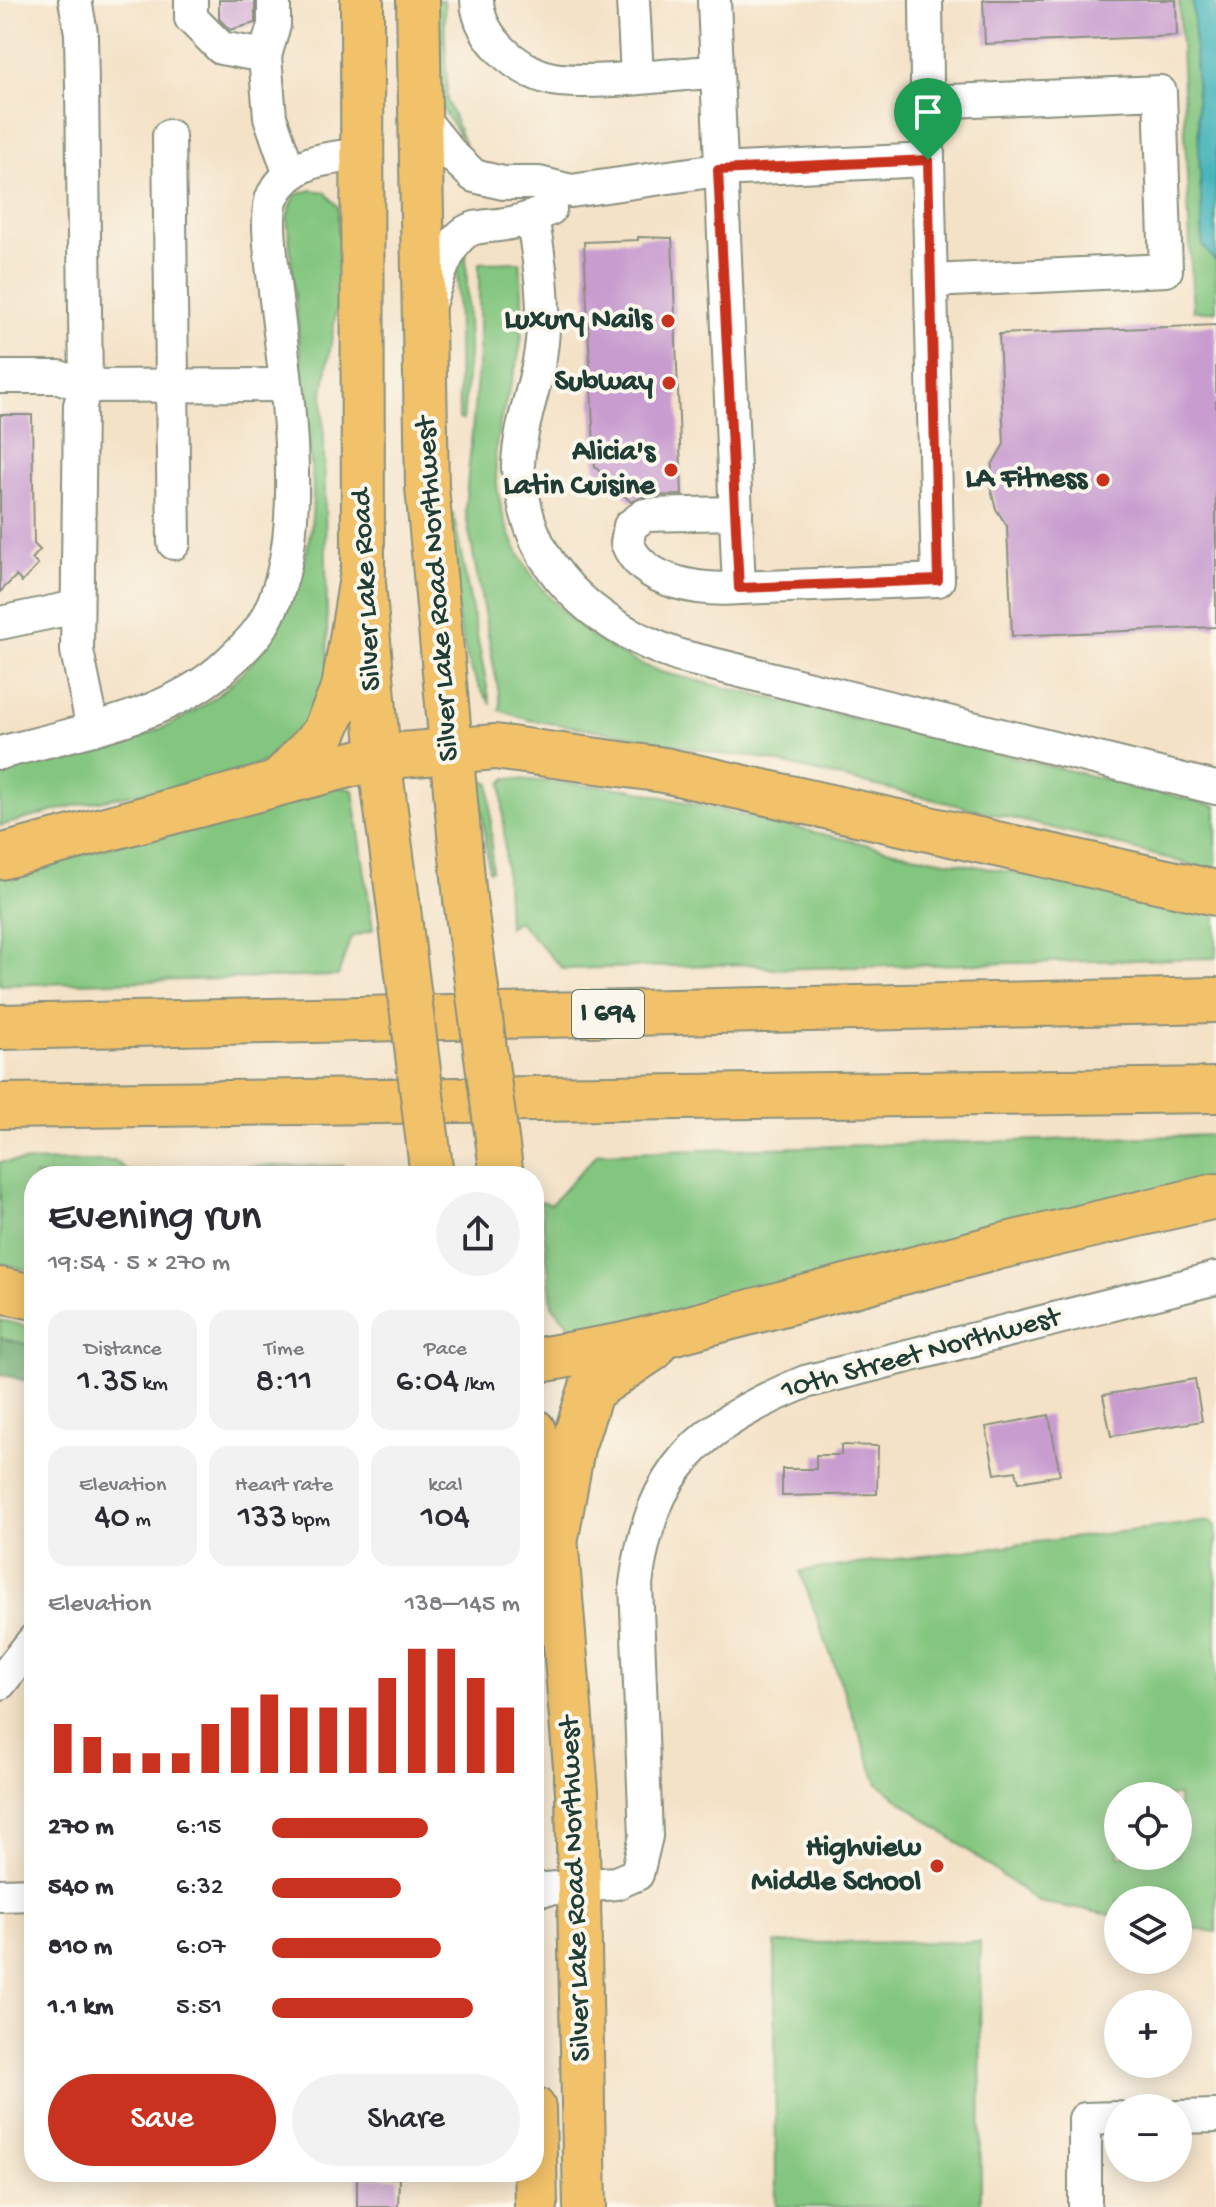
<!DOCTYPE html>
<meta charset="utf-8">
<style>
:root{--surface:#fff;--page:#f2f2f3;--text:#2b2b33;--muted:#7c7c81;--accent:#c8321e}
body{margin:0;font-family:"Gochi Hand",sans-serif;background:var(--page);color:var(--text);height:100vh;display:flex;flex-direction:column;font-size:30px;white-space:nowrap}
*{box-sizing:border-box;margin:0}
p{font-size:26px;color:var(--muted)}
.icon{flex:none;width:44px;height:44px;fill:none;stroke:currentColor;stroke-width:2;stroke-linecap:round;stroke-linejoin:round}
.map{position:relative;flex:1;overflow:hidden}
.drawer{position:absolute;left:24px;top:1166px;width:520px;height:1016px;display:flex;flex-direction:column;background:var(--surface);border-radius:32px;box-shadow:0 4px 20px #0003}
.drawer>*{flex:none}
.buttons{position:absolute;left:1104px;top:1782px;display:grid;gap:16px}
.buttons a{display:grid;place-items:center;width:88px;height:88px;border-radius:50%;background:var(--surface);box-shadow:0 4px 20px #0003;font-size:40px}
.pin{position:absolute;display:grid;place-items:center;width:68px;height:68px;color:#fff;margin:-82px -34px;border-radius:50% 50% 50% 0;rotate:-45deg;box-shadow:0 0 8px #0007}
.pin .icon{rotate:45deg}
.round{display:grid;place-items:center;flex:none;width:84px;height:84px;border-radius:42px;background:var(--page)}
.overview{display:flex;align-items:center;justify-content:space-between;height:136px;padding:0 24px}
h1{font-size:44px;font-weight:600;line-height:60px}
.figures{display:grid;grid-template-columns:repeat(3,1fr);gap:12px;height:136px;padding:8px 24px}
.figures div{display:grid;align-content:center;border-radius:20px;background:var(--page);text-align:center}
.figures b{font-size:34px;font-weight:600}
.figures small{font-size:22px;font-weight:400}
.figures p{font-size:22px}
.chart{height:224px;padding:16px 24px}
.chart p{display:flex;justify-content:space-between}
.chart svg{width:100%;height:144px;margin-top:8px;stroke:var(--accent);stroke-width:6}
.primary-button{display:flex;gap:16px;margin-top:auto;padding:16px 24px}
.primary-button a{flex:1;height:92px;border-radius:48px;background:var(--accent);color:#fff;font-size:32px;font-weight:600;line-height:92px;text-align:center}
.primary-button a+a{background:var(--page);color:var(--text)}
ul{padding:0 24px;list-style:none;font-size:26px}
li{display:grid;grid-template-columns:128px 96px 1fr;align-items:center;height:60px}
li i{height:20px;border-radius:10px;background:var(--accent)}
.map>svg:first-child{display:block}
.green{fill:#83c67f;stroke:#51825a;stroke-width:2;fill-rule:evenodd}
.forest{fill:#6aab6e;stroke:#447451;stroke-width:2}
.water{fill:#44b4ba;stroke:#327877;stroke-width:2}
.building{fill:#c89ccf}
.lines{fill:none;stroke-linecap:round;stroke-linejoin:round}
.minor-casing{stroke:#8a907e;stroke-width:36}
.major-casing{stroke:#8a907e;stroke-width:46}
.highway-casing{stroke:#8a907e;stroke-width:48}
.minor{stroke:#fff;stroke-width:32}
.major{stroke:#f2c26a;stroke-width:42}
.highway{stroke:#f2c26a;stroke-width:44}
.major-bridge-casing{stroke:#8a907e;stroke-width:46;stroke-linecap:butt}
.major-bridge{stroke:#f2c26a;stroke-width:42}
.route-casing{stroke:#fff;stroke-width:16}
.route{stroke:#c8321e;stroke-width:10}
.poi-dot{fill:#c8321e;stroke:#fbf7ec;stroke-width:3}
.labels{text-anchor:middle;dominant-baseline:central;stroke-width:8;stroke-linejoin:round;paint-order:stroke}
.shield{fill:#fbf7ec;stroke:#61756b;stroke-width:2}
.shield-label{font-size:28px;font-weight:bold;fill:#1f3d34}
.poi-label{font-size:30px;font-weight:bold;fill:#1f3d34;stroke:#fbf7ec;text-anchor:end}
.street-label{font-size:30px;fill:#1f3d34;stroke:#fbf7ec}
</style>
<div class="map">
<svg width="1216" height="2207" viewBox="0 0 1216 2207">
<rect width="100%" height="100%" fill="#fbf7ec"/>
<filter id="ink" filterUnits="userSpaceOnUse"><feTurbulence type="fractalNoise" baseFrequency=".0125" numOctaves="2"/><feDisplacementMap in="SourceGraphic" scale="16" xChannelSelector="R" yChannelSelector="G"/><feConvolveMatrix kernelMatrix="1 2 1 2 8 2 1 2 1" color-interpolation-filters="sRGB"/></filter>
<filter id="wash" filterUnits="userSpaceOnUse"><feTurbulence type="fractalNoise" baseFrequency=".006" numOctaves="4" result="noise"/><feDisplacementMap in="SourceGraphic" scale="32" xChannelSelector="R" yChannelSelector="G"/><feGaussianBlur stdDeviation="1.8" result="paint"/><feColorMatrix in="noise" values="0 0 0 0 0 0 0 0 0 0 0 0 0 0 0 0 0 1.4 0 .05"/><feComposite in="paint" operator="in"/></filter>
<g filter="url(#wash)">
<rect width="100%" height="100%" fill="#f4e2c7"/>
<g class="green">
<path d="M 436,0 L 444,0 L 447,100 L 465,145 L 439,103 Z"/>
<path d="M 1179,0 L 1193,0 L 1203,246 L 1216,262 L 1216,311 L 1193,311 Z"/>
<path d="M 311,190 L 325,192 L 338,207 L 340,287 L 323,393 L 328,673 L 313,720 L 276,756 L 254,766 L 212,779 L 73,806 L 0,826 L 0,773 C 54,758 115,750 165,727 C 261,683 315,590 313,486 L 287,216 L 295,195 Z"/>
<path d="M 466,256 L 469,352 L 463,420 L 459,419 L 457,262 Z"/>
<path d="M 520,262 C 522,288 524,316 521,342 C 516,378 499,411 496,449 C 489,554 568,639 661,672 L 1216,806 L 1216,872 L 1090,837 L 751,756 L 720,754 L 628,735 L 529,720 L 499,710 L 501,705 L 465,509 L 479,356 L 479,263 Z"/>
<path d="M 450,513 L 453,513 L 490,702 C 452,657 454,570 450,513 Z"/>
<path d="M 507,778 L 630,789 L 912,855 L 1216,908 L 1216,958 L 772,969 L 755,964 L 563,969 L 518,921 L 508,927 L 502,783 Z"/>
<path d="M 483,781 L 490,784 L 492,870 L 489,871 L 479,788 Z"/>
<path d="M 338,786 L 353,790 L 373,930 L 351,937 L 338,976 L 0,985 L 0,876 Z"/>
<path d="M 1216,1135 L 1216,1181 L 577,1335 L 552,1305 L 541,1201 L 551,1204 L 598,1153 Z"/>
<path d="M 115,1161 L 130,1173 L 216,1166 L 343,1166 L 356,1176 L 34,1176 L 34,1271 L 0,1264 L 0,1162 Z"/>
<path d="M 0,1320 L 34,1328 L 34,1346 L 0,1338 Z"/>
<path d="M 1210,1521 L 1216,1526 L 1216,1932 L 1178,1926 L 1178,1900 L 1118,1900 L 1118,1916 L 1038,1902 L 878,1784 L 800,1571 ZM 1118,1796 L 1178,1796 L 1178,1856 L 1118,1856 Z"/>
<path d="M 980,1942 L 981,2207 L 776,2207 L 775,1943 Z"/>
</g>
<path class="forest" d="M 0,1338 L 34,1346 L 34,1383 L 0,1374 Z"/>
<path class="water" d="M 1193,0 L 1216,0 L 1216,262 L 1203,246 Z"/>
<g id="blocks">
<g class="building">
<path d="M 219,0 L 255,0 L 255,23 L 230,30 L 219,19 Z"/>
<path d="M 983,0 L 1176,0 L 1177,36 L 985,44 Z"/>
<path d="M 638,237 L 672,238 L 682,495 L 645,496 L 631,502 L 595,467 L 584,242 L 638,240 Z"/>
<path d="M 1216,325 L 1216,627 L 1012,636 L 1007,526 L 996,509 L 990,486 L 992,465 L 1004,444 L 999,334 Z"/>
<path d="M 0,415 L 32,415 L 34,544 L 40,550 L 32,559 L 38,565 L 22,582 L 16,576 L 0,592 Z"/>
<path d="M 1195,1379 L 1202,1421 L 1111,1436 L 1103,1395 Z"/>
<path d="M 1049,1415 L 1060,1475 L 1019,1482 L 1016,1471 L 995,1474 L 986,1427 Z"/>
<path d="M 841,1445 L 878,1446 L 877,1494 L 782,1496 L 782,1469 L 816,1469 L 816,1455 L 841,1455 Z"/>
<path d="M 357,2177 L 399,2178 L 398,2207 L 357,2207 Z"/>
</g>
</g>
</g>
<g filter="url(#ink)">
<use href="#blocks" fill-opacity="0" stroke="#8a907e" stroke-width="2"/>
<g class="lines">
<g class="minor-casing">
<g id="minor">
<path d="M 75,0 L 81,33 L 82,87 L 86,386 L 286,385"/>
<path d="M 191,0 L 191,18 L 221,48 L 265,56 L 270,117 L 289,172"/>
<path d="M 477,0 C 478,39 522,76 560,80 C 604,84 669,74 715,72"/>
<path d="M 633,0 L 637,76"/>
<path d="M 714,0 L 739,588 L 938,580 L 928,160"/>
<path d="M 265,56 L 274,25 L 274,0"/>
<path d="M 927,102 L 1160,92 L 1166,270 L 931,281"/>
<path d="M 418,113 L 452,155 L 474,176 L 503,183 L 539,183 L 571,191 L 718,170 L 928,160 L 926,0"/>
<path d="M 169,136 L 174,543"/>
<path d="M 532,218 C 539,254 544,290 543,327 C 542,375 520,417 518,465 C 517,476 522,489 524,501 C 539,581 607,631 680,656 L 1216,788"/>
<path d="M 430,301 C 466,190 474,248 550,209"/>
<path d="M 0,377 L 59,377 L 86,386 L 80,405 L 77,651 L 93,729"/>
<path d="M 736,513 L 645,515 L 630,526 L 627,543 C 643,584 702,591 739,588"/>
<path d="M 0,623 L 76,607"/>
<path d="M 0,753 C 72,734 175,716 229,662 C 240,652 254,639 262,626 C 316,540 283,371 273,273 C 271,255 265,211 273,195 C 293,160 325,158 362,155"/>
<path d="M 0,1683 L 34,1640"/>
<path d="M 534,1890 L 616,1883 L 637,1874 L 646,1836 L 636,1584 C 651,1467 700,1426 805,1382 L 1216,1278"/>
<path d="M 0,1895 L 34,1894"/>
<path d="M 1178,2117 L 1216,2116"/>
<path d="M 1085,2207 L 1085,2119 L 1118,2118"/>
</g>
</g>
<g class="major-casing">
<g id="major">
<path d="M 362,0 L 363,571 L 379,757 L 398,901"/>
<path d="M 418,0 L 427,487 L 465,899"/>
<path d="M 534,1430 L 556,1537 L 577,1792 L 585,2207"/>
<path d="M 534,2108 L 536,2207"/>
</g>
</g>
<g class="highway-casing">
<g id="highway">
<path d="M 278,783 L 323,735 L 344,688 L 363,571"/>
<path d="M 0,857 L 379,757 L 495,747 L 664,770 L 1216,893"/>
<path d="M 0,1027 L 1216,1000"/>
<path d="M 0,1106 L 1216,1090"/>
<path d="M 0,1290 L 34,1297"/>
<path d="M 534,1361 L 625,1345 L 998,1247 L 1216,1196"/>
<path d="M 556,1537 L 572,1448 L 591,1390 L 652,1349"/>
</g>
</g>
<use href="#minor" class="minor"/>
<use href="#major" class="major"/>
<use href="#highway" class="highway"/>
<g class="major-bridge-casing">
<g id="major-bridge">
<path d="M 465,899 L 502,1176"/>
<path d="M 398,901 L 432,1176"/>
</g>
</g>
<use href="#major-bridge" class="major-bridge"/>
</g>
</g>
<g class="lines" filter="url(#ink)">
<g class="route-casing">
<path id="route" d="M 928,160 L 938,580 L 739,588 L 718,170 Z"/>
</g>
<use href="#route" class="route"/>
</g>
<g class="poi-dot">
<circle cx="668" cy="321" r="8"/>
<circle cx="669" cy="383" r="8"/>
<circle cx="671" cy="470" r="8"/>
<circle cx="1103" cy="480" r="8"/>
<circle cx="937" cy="1866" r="8"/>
</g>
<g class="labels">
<rect class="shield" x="572" y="990" width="72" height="48" rx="6"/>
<g class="shield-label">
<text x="608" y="1014">I 694</text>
</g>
<g class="poi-label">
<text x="652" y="321">Luxury Nails</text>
<text x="653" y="383">Subway</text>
<text x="655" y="453">Alicia's<tspan x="655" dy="34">Latin Cuisine</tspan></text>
<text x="1087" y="480">LA Fitness</text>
<text x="921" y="1849">Highview<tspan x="921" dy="34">Middle School</tspan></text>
</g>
<g class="street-label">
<text transform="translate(439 589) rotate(-94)">Silver Lake Road Northwest</text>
<text transform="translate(368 590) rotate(-93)">Silver Lake Road</text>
<text transform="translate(921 1355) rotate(-15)">10th Street Northwest</text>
<text transform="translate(577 1889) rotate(-92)">Silver Lake Road Northwest</text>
</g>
</g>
</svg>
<div class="buttons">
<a><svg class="icon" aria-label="locate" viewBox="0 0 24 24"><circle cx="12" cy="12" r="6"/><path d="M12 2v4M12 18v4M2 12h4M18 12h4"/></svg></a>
<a><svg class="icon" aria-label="layers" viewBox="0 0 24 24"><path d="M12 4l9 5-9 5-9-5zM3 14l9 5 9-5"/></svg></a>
<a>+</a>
<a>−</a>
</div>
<div class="pin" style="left:928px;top:160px;background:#1e9e55"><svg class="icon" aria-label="arrive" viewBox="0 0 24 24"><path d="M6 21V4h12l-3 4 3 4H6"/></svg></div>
<section class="drawer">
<div class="overview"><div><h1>Evening run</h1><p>19:54 · 5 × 270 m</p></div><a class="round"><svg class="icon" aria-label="share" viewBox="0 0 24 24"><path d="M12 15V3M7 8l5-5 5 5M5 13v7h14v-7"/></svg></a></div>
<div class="figures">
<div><p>Distance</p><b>1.35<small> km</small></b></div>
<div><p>Time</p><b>8:11</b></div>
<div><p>Pace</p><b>6:04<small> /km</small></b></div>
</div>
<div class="figures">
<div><p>Elevation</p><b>40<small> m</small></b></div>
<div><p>Heart rate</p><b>133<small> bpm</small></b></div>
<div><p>kcal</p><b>104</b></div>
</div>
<div class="chart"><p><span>Elevation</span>138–145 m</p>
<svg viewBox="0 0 160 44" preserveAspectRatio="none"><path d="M5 44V29M15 44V33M25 44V38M35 44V38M45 44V38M55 44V29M65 44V24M75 44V20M85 44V24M95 44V24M105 44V24M115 44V15M125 44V6M135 44V6M145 44V15M155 44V24"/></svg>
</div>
<ul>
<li><b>270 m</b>6:15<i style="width:63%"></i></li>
<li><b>540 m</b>6:32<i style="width:52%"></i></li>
<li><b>810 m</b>6:07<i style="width:68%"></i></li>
<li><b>1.1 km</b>5:51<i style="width:81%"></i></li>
</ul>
<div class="primary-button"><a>Save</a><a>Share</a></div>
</section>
</div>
